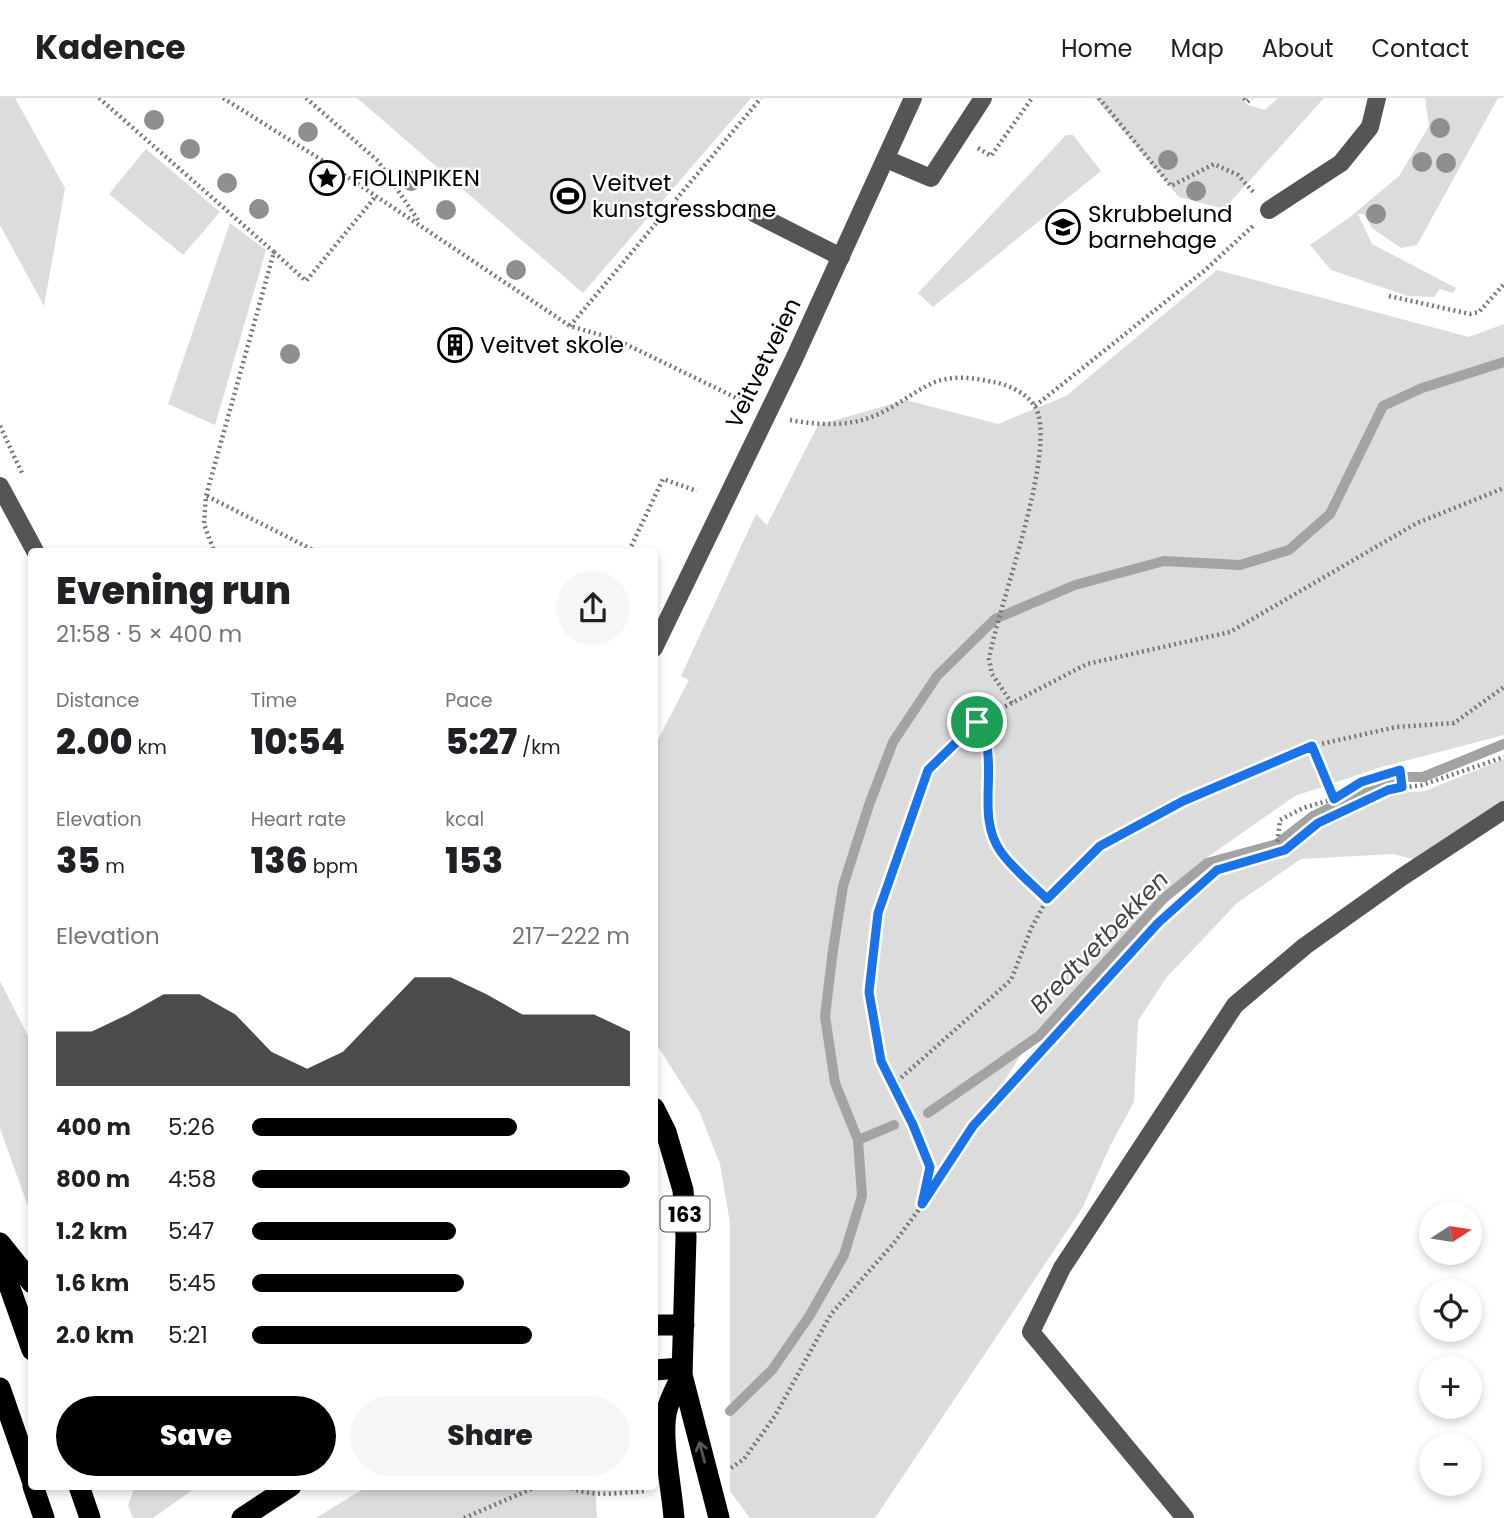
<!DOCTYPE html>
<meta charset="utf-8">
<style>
:root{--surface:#fff;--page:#f6f6f6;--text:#202124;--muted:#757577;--line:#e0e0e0;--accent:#000}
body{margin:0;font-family:Poppins,sans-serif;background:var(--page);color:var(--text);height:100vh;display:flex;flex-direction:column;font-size:26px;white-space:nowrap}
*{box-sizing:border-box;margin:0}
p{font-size:23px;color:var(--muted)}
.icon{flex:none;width:38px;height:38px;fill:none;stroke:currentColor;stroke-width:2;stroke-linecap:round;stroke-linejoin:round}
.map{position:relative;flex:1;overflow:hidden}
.details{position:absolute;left:28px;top:450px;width:630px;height:942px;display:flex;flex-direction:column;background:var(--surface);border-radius:7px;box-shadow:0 4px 10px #0003}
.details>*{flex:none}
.needle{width:46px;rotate:78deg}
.controls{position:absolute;left:1419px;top:1104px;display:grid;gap:14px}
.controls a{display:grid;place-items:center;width:63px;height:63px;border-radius:50%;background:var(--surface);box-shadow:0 4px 10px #0003;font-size:35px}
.pin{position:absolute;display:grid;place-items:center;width:60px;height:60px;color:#fff;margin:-30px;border:4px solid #fff;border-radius:50%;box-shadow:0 2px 7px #0007}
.round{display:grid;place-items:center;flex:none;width:74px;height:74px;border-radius:37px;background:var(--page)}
.overview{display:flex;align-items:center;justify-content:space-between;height:119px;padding:0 28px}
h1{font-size:38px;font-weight:800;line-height:52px}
.metrics{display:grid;grid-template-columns:repeat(3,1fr);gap:10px;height:119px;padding:7px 28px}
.metrics div{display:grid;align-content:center}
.metrics b{font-size:35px;font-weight:800}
.metrics small{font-size:19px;font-weight:400}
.metrics p{font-size:19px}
.chart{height:196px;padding:14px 28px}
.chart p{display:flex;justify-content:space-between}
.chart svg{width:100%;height:126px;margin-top:7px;fill:var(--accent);opacity:.7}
.action{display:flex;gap:14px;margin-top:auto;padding:14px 28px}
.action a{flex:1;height:80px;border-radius:42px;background:var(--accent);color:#fff;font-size:28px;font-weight:800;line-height:80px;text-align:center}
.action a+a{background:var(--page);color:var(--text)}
ul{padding:0 28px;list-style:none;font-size:23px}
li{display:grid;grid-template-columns:112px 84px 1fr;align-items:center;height:52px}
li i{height:18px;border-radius:9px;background:var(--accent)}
header{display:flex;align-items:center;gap:42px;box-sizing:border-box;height:98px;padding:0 35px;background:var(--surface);border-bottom:2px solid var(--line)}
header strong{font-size:33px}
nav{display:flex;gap:38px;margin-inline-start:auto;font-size:24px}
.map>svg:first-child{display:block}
.green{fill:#dcdcdc}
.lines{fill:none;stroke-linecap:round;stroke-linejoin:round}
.stream{stroke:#a3a3a3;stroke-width:10}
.path{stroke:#777;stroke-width:4.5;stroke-dasharray:2 3.5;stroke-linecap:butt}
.minor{stroke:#555;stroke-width:18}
.highway{stroke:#000;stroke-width:21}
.tree{fill:#8f8f8f}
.oneway{stroke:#595959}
.route-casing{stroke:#fff;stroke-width:14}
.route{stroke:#1a73e8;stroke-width:9}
.labels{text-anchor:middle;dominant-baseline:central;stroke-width:5;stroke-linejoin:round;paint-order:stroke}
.shield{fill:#fff;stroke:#4c4c4c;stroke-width:2}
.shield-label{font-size:21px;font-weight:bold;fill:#000}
.poi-label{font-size:23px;fill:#000;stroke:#fff;text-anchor:start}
.street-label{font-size:23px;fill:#000;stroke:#fff}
.water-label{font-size:24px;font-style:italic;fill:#444;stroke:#fff}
</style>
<header>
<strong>Kadence</strong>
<nav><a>Home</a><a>Map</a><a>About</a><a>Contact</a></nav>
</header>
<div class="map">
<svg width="1504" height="1420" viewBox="0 0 1504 1420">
<rect width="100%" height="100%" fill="#fff"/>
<g class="green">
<path d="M 0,0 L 15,0 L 65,90 L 44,208 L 0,127 Z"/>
<path d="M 357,0 L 751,0 L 583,195 Z"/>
<path d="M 1095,0 L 1242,0 L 1248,7 L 1265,12 L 1278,0 L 1324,0 L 1224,111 L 1179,99 Z"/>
<path d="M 1425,0 L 1498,0 L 1417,147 L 1401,150 L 1372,130 L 1364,116 L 1358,116 L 1372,146 L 1456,190 L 1453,195 L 1440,191 L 1434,199 L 1408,198 L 1331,172 L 1310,147 L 1350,119 L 1399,78 L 1429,28 Z"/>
<path d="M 1066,37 L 1073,37 L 1101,73 L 933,209 L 918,195 Z"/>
<path d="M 146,51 L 220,114 L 183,157 L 109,96 Z"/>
<path d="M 230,125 L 266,152 L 215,327 L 168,306 Z"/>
<path d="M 1217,172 L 1469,239 L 1504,226 L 1504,637 L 1378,670 L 1295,698 L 1196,767 L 1035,935 L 992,1002 L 1068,927 L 1162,826 L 1218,777 L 1256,763 L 1280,758 L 1320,728 L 1389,696 L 1425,693 L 1504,661 L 1504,704 L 1415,762 L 1394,756 L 1301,761 L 1237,805 L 1166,880 L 1138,923 L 1134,1004 L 1110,1048 L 1083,1109 L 875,1420 L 750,1420 L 730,1393 L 730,1125 L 720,1066 L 699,1013 L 655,944 L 654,649 L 689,582 L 681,578 L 756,416 L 767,427 L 818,327 L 906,302 L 998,326 L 1066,298 Z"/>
<path d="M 0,883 L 31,944 L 31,1117 L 0,1030 Z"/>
<path d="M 135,1388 L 198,1388 L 153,1420 L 133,1420 L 128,1407 Z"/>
<path d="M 368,1388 L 595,1388 L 597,1420 L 316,1420 Z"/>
</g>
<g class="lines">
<g class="stream">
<path d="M 928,1015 L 1039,938 L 1163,801 L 1207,765 L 1277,746 L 1313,718 L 1357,697 L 1402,679 L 1423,679 L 1504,646"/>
<path d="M 858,1042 L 894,1027"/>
<path d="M 730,1313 L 772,1272 L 810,1217 L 844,1157 L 862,1098 L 858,1042 L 835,985 L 825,918 L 833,852 L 843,788 L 869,707 L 893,644 L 937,578 L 995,521 L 1075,487 L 1164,463 L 1240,467 L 1289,452 L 1330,416 L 1383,308 L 1422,290 L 1504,264"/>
</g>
<g class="path">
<path d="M 99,0 L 274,154 L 206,398 L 204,426 L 214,453"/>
<path d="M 223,0 L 328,66 L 570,228 L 615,241 L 747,305"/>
<path d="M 306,0 L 378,63 L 420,125"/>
<path d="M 1099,0 L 1171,88 L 1214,66 L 1238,77 L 1255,96"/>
<path d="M 1244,0 L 1247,4 L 1252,0"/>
<path d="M 978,50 L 991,58 L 1032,0"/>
<path d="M 274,154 L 306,183 L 376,98"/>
<path d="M 1389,198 L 1470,216 L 1479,214 L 1504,186"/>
<path d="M 570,228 L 761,0"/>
<path d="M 1035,308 L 1204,173 L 1254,127"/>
<path d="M 790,322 C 819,327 847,329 874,318 C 896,309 914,293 935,284 C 954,277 975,280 993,284 C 1007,286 1026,295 1034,307 C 1061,345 997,511 989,561 L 992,576 L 1013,607"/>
<path d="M 0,328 L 22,375"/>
<path d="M 207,398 L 315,453"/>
<path d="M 629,453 L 663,381 L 697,393"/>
<path d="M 977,623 C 1003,662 973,714 1001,754 C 1013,771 1032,786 1047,801"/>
<path d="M 1312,648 L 1334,701"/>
<path d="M 1284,751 L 1277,746 L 1280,722 L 1303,710 L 1334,701 L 1361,684 L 1400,672 L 1402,689"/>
<path d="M 893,987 L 1011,882 L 1031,831 L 1047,801 L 1100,749 L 1183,703 L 1312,648 L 1396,629 L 1454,625 L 1504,589"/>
<path d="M 925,1102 L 973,1028 L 1158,825 L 1217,773 L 1285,752 L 1318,725 L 1388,692 L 1422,687 L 1504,659"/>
<path d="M 731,1370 L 744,1361 L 775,1318 L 831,1216 L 894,1145 L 923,1106 L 930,1069 L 913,1027 L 881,963 L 868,894 L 878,815 L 928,672 L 977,623 L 1087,566 L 1230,534 L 1417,425 L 1504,390"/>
<path d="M 566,1388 C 591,1400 617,1395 644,1393"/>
<path d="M 464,1420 L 538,1388"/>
</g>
<g class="minor">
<path d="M 886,61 L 931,80 L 983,0"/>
<path d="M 1269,112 L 1341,65 L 1370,29 L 1377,0"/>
<path d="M 754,115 L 841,159"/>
<path d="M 0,388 L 35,453"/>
<path d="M 654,550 L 794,261 L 913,0"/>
<path d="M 1185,1420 L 1031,1234 L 1062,1170 L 1235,907 L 1305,848 L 1402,779 L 1504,712"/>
</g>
<g class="highway">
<path d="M 654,1010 L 666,1034 L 683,1092 L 686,1139 L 682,1277 L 719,1420"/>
<path d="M 0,1145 L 32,1185"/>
<path d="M 0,1162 L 32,1252"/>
<path d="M 654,1227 L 684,1227"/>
<path d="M 654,1272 L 682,1270"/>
<path d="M 0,1290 L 32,1382"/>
<path d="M 33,1388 L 44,1420"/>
<path d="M 79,1388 L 90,1420"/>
<path d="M 242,1420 L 291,1388"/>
<path d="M 674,1420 C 672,1391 660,1337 667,1312 C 670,1300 677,1288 682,1277"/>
</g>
</g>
<g class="tree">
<circle cx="154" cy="22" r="10"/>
<circle cx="1440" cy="30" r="10"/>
<circle cx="308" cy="34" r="10"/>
<circle cx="190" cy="51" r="10"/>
<circle cx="1168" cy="62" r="10"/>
<circle cx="1422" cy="64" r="10"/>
<circle cx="1446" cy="65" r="10"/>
<circle cx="411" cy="83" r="10"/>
<circle cx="227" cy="85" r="10"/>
<circle cx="1196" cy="93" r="10"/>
<circle cx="259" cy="111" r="10"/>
<circle cx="446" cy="112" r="10"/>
<circle cx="1376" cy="116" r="10"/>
<circle cx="516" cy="172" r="10"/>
<circle cx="290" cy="256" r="10"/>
</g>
<defs><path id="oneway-shaft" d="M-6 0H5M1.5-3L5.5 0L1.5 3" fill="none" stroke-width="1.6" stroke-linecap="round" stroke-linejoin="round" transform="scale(1.75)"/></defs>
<use class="oneway" href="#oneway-shaft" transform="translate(702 1354) rotate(-105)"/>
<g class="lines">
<g class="route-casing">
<path id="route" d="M 977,624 C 1003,662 973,715 1001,754 C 1013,771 1032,786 1047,801 L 1100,748 L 1183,703 L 1312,648 L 1334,701 L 1361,684 L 1400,672 L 1402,689 L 1388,692 L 1318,725 L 1285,752 L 1217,772 L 1158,825 L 973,1028 L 922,1106 L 930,1069 L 913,1027 L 881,963 L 869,894 L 878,815 L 928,672 Z"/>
</g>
<use href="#route" class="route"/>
</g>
<defs>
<g id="sight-ring" transform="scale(1.75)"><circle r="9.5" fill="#fff" stroke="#000" stroke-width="1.5"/><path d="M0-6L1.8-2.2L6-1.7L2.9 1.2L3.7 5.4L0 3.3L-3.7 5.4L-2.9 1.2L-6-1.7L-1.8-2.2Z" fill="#000"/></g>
<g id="stadium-ring" transform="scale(1.75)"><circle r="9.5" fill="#fff" stroke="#000" stroke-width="1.5"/><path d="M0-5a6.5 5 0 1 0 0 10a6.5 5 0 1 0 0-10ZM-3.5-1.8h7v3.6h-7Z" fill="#000"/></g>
<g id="school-ring" transform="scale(1.75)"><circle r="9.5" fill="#fff" stroke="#000" stroke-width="1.5"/><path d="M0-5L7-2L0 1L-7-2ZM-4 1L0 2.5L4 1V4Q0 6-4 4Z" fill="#000"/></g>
<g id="building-ring" transform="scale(1.75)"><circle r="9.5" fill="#fff" stroke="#000" stroke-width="1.5"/><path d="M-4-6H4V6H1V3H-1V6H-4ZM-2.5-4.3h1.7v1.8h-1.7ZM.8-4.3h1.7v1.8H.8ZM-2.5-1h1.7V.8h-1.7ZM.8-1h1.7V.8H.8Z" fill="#000"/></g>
</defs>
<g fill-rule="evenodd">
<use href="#sight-ring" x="327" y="80"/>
<use href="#stadium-ring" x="568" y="98"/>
<use href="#school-ring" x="1063" y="129"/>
<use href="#building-ring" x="455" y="247"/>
</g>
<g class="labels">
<rect class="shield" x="660.5" y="1098.5" width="49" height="35" rx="5"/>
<g class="shield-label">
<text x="685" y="1116">163</text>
</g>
<g class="poi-label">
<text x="352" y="80">FIOLINPIKEN</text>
<text x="592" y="85">Veitvet<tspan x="592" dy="26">kunstgressbane</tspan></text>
<text x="1088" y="116">Skrubbelund<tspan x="1088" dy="26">barnehage</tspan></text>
<text x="480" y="247">Veitvet skole</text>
</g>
<g class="street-label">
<text transform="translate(763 265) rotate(-64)">Veitvetveien</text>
</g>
<g class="water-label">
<text transform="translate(1099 844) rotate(-46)">Bredtvetbekken</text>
</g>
</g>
</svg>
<div class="controls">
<a><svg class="needle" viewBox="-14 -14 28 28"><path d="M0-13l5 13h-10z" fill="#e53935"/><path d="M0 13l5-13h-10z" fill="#757577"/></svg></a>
<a><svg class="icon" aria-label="locate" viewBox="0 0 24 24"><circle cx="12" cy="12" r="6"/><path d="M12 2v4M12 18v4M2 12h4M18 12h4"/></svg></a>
<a>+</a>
<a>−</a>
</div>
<div class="pin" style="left:977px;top:624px;background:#1e9e55"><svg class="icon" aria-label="arrive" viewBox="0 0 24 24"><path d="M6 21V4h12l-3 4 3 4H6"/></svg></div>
<section class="details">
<div class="overview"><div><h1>Evening run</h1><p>21:58 · 5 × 400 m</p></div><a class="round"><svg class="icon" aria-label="share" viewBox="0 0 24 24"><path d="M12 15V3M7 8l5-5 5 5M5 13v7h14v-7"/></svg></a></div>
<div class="metrics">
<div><p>Distance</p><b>2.00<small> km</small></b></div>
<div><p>Time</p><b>10:54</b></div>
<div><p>Pace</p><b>5:27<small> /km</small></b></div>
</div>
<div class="metrics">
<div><p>Elevation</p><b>35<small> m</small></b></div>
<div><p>Heart rate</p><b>136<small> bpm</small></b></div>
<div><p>kcal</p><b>153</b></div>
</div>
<div class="chart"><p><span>Elevation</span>217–222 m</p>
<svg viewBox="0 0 160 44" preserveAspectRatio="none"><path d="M0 44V25L10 25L20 19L30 12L40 12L50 19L60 32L70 38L80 32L90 19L100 6L110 6L120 12L130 19L140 19L150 19L160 25V44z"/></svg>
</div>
<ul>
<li><b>400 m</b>5:26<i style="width:70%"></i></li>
<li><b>800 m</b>4:58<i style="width:100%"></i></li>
<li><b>1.2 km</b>5:47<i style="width:54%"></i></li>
<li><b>1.6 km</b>5:45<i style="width:56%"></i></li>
<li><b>2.0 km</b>5:21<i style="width:74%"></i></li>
</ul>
<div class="action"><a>Save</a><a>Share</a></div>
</section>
</div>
